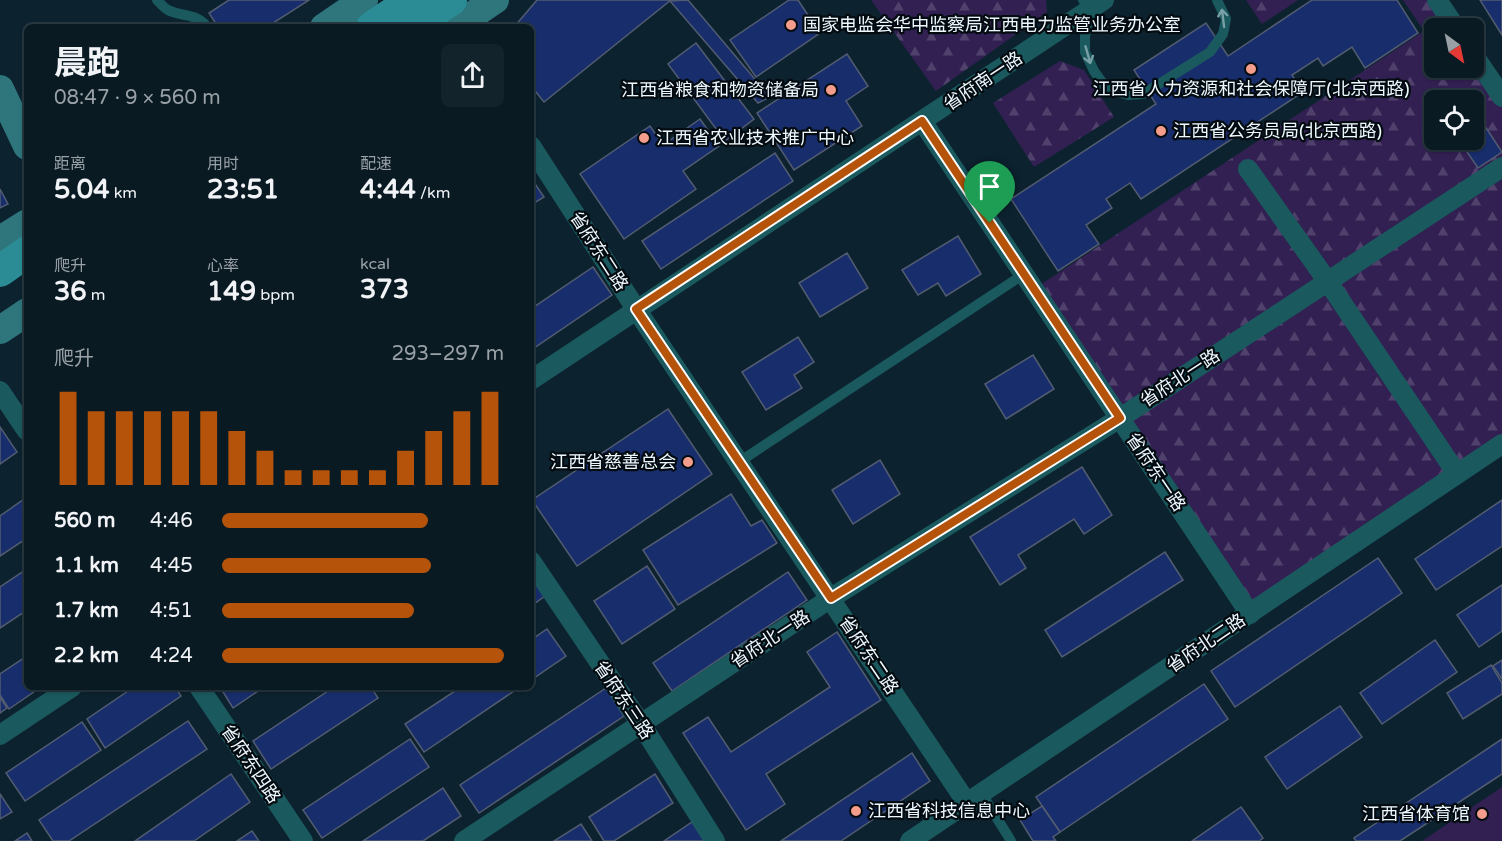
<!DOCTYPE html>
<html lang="zh">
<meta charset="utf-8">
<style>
:root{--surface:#091a23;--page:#12232b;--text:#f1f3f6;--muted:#99a1a6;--line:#293841;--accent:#b45309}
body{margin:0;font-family:"Varela Round","Noto Sans SC",sans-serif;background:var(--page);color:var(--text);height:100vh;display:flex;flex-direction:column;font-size:22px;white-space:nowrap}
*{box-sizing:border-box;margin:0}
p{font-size:20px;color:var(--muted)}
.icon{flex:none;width:33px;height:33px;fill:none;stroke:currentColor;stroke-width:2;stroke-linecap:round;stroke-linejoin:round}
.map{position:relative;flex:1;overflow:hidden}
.side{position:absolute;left:24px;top:24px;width:510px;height:666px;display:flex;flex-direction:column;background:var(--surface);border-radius:9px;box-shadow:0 2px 4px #0004,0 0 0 2px var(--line)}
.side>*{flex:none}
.needle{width:39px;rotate:147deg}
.fabs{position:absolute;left:1424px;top:18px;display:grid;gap:12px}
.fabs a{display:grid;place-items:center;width:60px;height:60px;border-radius:9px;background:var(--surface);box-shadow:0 2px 4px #0004,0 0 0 2px var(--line);font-size:30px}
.pin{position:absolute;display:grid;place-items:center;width:51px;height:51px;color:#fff;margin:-62px -26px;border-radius:50% 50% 50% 0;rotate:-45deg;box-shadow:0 0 6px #0007}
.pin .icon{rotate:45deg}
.round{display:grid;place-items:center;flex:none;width:63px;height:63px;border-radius:9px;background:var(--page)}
.head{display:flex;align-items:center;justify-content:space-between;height:102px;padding:0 30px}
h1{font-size:33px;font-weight:700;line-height:45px}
.stats{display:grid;grid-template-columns:repeat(3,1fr);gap:9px;height:102px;padding:6px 30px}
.stats div{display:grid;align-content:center}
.stats b{font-size:26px;font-weight:700}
.stats small{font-size:16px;font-weight:400}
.stats p{font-size:16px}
.chart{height:168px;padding:12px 30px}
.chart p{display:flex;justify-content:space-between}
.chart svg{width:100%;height:108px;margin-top:6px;stroke:var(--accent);stroke-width:6}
ul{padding:0 30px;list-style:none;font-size:20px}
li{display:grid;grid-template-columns:96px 72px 1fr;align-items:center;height:45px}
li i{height:15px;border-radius:8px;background:var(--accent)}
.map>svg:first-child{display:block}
.forest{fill:url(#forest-firs);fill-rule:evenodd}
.pitch{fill:#322052}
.building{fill:#182d6c;stroke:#525c71;stroke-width:1.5}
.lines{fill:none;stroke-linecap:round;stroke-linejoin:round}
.lane{stroke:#1a595e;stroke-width:10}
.street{stroke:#1a595e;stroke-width:20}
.secondary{stroke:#2e757c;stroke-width:28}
.primary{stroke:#2b8c95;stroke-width:32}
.oneway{stroke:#78a0a6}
.route-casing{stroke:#fff;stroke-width:12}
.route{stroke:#b45309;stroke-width:8}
.poi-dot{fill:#f59d8d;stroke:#030b10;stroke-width:2}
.labels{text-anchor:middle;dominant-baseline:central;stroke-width:4.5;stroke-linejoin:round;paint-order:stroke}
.poi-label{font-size:18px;fill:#ecf7fe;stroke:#030b10;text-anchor:start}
.street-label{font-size:18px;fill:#ecf7fe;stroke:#030b10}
</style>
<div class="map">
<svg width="1502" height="841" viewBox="0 0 1502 841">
<defs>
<pattern id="forest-firs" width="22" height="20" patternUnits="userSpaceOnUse" patternTransform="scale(1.5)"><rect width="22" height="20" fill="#322052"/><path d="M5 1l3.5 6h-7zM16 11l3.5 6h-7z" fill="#50416c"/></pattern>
</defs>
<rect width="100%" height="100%" fill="#0c222f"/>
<g class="forest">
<path d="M 871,0 L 1046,0 L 1047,12 L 936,91 Z"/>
<path d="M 1246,0 L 1298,0 L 1262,24 Z"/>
<path d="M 1403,0 L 1430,0 L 1449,28 L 1434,28 L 1434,68 L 1473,68 L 1473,64 L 1502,108 L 1502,435 L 1251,605 L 1037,287 L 1424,31 ZM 1434,100 L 1473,100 L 1473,140 L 1434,140 Z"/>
<path d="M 1060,61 L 1084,70 L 1114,117 L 1034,167 L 993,103 Z"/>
</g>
<path class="pitch" d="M 1502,787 L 1502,841 L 1422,841 Z"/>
<g class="building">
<path d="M 229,0 L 309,0 L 267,27 L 218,27 L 209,13 Z"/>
<path d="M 591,0 L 650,0 L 541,77 L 531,62 L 531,43 Z"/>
<path d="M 671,0 L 544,102 L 531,86 L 531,27 L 514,27 L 537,0 Z"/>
<path d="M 688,0 L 770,97 L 758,103 L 670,1 Z"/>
<path d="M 789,0 L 798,0 L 820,33 L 756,77 L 730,40 Z"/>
<path d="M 1312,0 L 1397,0 L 1418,33 L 1365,68 L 1352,47 L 1323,66 L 1318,58 L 1292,75 L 1303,92 L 1141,199 L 1130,183 L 1106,199 L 1112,208 L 1086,225 L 1099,244 L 1058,271 L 1011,199 L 1156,104 L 1134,70 L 1206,23 L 1228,56 Z"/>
<path d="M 1480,0 L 1502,0 L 1502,35 Z"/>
<path d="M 696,43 L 754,119 L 725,141 L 668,64 Z"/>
<path d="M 847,54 L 868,86 L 846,101 L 862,126 L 794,170 L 757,113 Z"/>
<path d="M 1473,108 L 1502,152 L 1478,168 L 1459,140 L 1473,140 Z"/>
<path d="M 700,119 L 719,146 L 683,171 L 696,189 L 624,239 L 580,174 L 650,126 L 663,145 Z"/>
<path d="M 775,153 L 793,181 L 661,269 L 642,241 Z"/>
<path d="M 531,178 L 544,197 L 531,205 Z"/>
<path d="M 0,189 L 8,204 L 0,208 Z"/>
<path d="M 958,236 L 981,274 L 946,296 L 938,283 L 918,295 L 902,270 Z"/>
<path d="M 847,253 L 868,288 L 820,317 L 799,283 Z"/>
<path d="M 593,267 L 612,295 L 531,350 L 531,309 Z"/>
<path d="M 798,337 L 814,362 L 794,375 L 802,388 L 766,410 L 742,372 Z"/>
<path d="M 1033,355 L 1054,389 L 1006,419 L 985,384 Z"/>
<path d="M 668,409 L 712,474 L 577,566 L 532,500 Z"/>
<path d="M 0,427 L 17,452 L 0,464 Z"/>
<path d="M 880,460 L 900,494 L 853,524 L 832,490 Z"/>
<path d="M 1082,467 L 1112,515 L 1084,534 L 1074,519 L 1018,555 L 1026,568 L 1000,585 L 970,537 Z"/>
<path d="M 731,494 L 751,526 L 762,520 L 777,543 L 678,605 L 643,550 Z"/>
<path d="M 27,497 L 27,538 L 0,556 L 0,516 Z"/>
<path d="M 1502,500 L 1502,546 L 1436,590 L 1415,559 Z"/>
<path d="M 1165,552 L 1183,580 L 1062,657 L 1045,630 Z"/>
<path d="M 1378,558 L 1402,593 L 1235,707 L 1211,671 Z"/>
<path d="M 647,566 L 675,609 L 622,644 L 594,601 Z"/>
<path d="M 27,569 L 27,610 L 0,628 L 0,587 Z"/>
<path d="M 788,572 L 807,600 L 672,691 L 653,663 Z"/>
<path d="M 531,575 L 545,596 L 531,606 Z"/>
<path d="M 1502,585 L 1502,631 L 1479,647 L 1457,615 Z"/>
<path d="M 547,629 L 566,656 L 531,680 L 531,640 Z"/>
<path d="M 837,632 L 881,700 L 766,774 L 785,804 L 746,830 L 683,733 L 708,717 L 731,752 L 830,687 L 807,652 Z"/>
<path d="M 1435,640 L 1457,672 L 1382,724 L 1360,693 Z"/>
<path d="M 27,656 L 27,687 L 41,687 L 9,709 L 0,695 L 0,674 Z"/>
<path d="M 1502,660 L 1502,679 L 1493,666 Z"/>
<path d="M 1491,665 L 1502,683 L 1502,694 L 1463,719 L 1447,693 Z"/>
<path d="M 1204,684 L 1228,719 L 1060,832 L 1036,797 Z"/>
<path d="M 134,687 L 175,687 L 181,696 L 105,748 L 87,719 Z"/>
<path d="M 220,687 L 264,687 L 233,708 Z"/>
<path d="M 334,687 L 371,687 L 378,698 L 271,769 L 253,741 Z"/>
<path d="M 461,687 L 520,687 L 424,752 L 405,724 Z"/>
<path d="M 606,688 L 624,716 L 479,813 L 460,785 Z"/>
<path d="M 0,697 L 7,708 L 0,713 Z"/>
<path d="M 1340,706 L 1362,737 L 1287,789 L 1265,757 Z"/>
<path d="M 188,721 L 207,749 L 69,841 L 53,841 L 39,820 Z"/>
<path d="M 82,722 L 101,750 L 25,801 L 6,773 Z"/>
<path d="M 410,739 L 429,767 L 322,838 L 303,810 Z"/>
<path d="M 1502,739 L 1502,774 L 1400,841 L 1356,841 L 1354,838 Z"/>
<path d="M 912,753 L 930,781 L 841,841 L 781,841 Z"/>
<path d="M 231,774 L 250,802 L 194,841 L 135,841 Z"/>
<path d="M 655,774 L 673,803 L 614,841 L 604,841 L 589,817 Z"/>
<path d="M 443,788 L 461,816 L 423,841 L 363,841 Z"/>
<path d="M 0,794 L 12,812 L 0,819 Z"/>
<path d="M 1042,806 L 1060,832 L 1053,837 L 1056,841 L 1033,841 L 1020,820 Z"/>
<path d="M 1241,807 L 1263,838 L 1259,841 L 1192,841 Z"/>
<path d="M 692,822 L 705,841 L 664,841 Z"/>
<path d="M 581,824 L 592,841 L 554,841 Z"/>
<path d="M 252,831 L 259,841 L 237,841 Z"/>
<path d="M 27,833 L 32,841 L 15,841 Z"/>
</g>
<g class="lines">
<g class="lane">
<path d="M 157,0 C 160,3 164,8 168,10 C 181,17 198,13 207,27"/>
<path d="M 1083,0 L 1090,9 L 1085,36 L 1085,52 L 1094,71 L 1107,89 L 1128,95 L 1143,94 L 1210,52 L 1223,34 L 1226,19 L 1217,0"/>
<path d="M 739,462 L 1024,274"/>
<path d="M 982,794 L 1011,841"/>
</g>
<g class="street">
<path d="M 1437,0 L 1456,28"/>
<path d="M 1473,54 L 1502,97"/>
<path d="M 922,121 L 1250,614"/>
<path d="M 531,146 L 636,309 L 967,803"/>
<path d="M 1248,169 L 1328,282 L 1457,474"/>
<path d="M 531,380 L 1104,0"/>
<path d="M 0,391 L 27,431"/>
<path d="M 531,561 L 641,724 L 715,841"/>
<path d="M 199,687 L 303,841"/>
<path d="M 0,735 L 72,687"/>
<path d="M 464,841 L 831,598 L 1120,418 L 1502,167"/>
<path d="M 910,841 L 1502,444"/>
</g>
<g class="secondary">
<path d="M 324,27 L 364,0"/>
<path d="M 455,27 L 495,0"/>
<path d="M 0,89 L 27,146"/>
<path d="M 0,240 L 27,223"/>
<path d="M 0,330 L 27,312"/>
</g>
<g class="primary">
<path d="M 372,27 L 413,0"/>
<path d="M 409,27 L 451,0"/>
<path d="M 0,271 L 27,252"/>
</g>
</g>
<defs><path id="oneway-shaft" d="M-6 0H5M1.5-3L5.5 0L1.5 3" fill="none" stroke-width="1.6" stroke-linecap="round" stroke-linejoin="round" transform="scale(1.5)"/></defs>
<g class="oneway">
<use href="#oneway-shaft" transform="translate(1223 18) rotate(-97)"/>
<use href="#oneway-shaft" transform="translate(1088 55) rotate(74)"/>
</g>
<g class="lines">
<g class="route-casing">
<path id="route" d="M 922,121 L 1120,418 L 831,598 L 636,309 Z"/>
</g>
<use href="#route" class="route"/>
</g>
<g class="poi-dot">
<circle cx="791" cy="25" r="6"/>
<circle cx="1251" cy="69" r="6"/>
<circle cx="831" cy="90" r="6"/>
<circle cx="1161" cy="131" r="6"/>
<circle cx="644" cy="138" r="6"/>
<circle cx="688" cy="462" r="6"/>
<circle cx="856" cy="811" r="6"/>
<circle cx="1482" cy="814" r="6"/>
</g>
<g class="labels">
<g class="poi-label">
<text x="803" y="25">国家电监会华中监察局江西电力监管业务办公室</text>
<text x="1251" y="89" text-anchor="middle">江西省人力资源和社会保障厅(北京西路)</text>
<text x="819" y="90" text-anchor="end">江西省粮食和物资储备局</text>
<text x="1173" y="131">江西省公务员局(北京西路)</text>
<text x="656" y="138">江西省农业技术推广中心</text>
<text x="676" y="462" text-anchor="end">江西省慈善总会</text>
<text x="868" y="811">江西省科技信息中心</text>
<text x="1470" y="814" text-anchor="end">江西省体育馆</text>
</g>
<g class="street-label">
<text transform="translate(983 81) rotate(-34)">省府南一路</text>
<text transform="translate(599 251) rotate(57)">省府东二路</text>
<text transform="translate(1180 378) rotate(-33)">省府北一路</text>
<text transform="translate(1156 472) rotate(56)">省府东一路</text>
<text transform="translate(770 639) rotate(-33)">省府北一路</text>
<text transform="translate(1206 643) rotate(-34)">省府北二路</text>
<text transform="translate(869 655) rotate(56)">省府东二路</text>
<text transform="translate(624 700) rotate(56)">省府东三路</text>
<text transform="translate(251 764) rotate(56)">省府东四路</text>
</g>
</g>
</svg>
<div class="fabs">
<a><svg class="needle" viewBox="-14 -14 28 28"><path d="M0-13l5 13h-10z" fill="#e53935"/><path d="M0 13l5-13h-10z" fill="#99a1a6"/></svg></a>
<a><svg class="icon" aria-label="locate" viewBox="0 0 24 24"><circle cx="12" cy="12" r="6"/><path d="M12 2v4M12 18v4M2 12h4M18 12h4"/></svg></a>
</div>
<div class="pin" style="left:990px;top:223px;background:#1e9e55"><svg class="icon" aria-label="arrive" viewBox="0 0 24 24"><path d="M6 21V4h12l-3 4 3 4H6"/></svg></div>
<section class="side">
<div class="head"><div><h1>晨跑</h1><p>08:47 · 9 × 560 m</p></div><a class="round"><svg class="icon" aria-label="share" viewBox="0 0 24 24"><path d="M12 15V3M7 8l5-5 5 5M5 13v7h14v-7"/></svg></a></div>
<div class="stats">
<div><p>距离</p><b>5.04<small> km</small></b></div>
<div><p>用时</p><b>23:51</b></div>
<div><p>配速</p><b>4:44<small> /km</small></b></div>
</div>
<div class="stats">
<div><p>爬升</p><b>36<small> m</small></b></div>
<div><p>心率</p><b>149<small> bpm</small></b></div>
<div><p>kcal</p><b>373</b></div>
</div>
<div class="chart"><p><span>爬升</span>293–297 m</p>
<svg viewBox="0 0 160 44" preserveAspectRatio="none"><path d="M5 44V6M15 44V14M25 44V14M35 44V14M45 44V14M55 44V14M65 44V22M75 44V30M85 44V38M95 44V38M105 44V38M115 44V38M125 44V30M135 44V22M145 44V14M155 44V6"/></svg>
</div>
<ul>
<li><b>560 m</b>4:46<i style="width:73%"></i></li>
<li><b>1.1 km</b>4:45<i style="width:74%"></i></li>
<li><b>1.7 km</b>4:51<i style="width:68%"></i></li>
<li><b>2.2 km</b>4:24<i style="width:100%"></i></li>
</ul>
</section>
</div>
